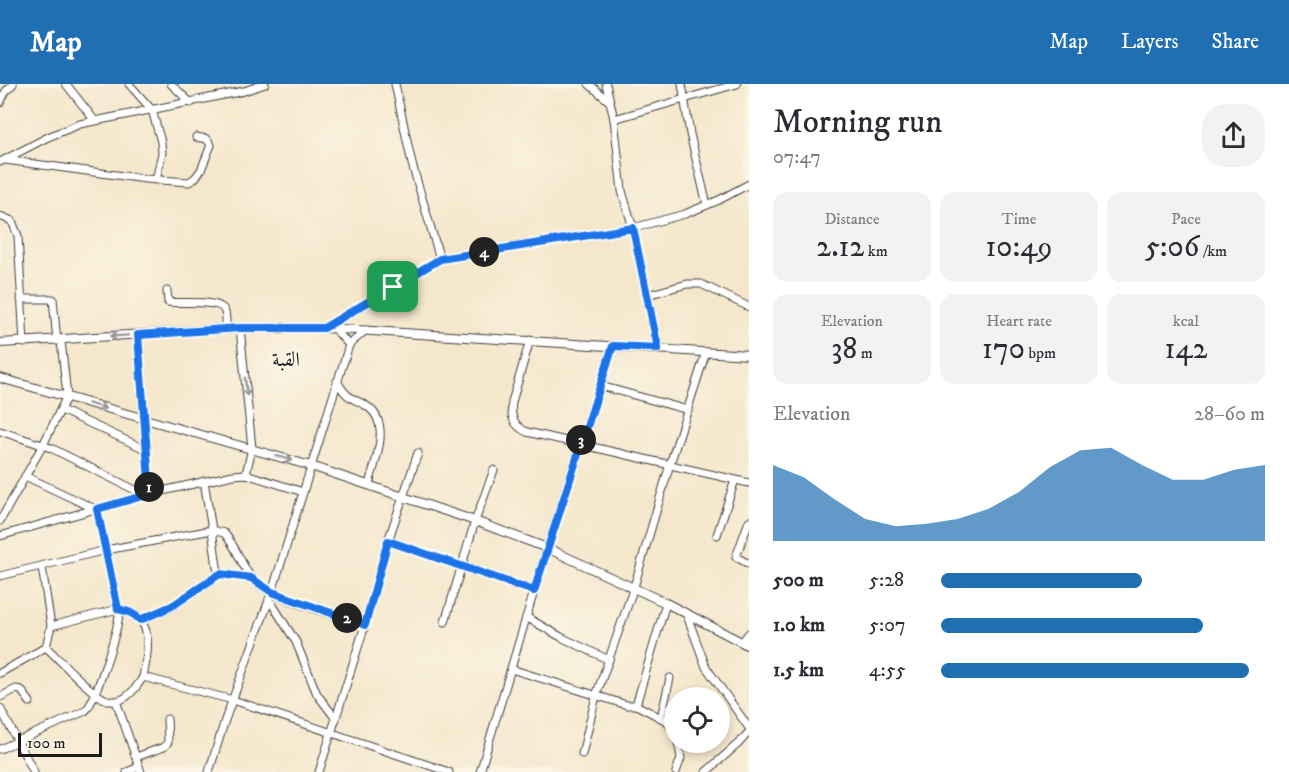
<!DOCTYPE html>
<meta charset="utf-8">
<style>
:root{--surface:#fff;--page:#f2f2f3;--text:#2b2b33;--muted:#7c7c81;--accent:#1f6fb2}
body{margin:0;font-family:"IM FELL DW Pica",Amiri,serif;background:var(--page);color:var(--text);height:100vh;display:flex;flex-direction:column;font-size:22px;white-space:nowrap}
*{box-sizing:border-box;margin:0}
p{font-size:20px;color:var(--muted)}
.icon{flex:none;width:33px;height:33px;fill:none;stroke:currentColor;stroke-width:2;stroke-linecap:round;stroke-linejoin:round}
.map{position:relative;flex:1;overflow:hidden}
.sheet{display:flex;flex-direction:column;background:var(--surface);width:540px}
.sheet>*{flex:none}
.buttons{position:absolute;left:664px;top:603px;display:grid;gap:12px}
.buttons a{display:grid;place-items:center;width:66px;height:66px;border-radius:50%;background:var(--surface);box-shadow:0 3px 9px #0003;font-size:30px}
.scale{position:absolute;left:18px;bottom:15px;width:84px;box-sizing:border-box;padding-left:6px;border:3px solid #1c1c1c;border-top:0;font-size:16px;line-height:21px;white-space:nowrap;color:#1c1c1c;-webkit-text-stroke:4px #fcf5e5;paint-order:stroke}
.pin{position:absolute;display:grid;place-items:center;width:51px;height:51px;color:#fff;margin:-26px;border-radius:12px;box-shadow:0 3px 9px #0006}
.km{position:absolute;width:30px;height:30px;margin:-15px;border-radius:50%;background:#222;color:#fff;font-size:16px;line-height:30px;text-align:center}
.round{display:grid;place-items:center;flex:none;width:63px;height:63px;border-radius:24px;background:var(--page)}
.headline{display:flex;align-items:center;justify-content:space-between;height:102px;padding:0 24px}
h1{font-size:33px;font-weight:600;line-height:45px}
.metrics{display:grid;grid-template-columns:repeat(3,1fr);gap:9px;height:102px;padding:6px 24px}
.metrics div{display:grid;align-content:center;border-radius:15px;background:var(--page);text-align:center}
.metrics b{font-size:30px;font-weight:600}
.metrics small{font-size:16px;font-weight:400}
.metrics p{font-size:16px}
.chart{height:168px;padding:12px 24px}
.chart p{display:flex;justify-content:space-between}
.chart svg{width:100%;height:108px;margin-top:6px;fill:var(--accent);opacity:.7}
ul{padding:0 24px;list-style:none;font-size:20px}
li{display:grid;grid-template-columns:96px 72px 1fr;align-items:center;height:45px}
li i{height:15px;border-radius:8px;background:var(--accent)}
header{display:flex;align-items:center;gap:36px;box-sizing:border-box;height:84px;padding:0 30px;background:var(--accent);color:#fff}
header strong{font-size:28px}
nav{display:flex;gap:33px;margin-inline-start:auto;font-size:21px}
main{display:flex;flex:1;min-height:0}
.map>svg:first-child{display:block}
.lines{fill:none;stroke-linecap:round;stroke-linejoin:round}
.minor-casing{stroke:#3c3a36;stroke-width:9}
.major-casing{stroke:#3c3a36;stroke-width:10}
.minor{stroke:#fff;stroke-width:7}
.major{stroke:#fff;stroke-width:8}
.oneway{stroke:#999}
.route-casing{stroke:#fff;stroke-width:12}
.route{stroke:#1a73e8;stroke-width:8}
.labels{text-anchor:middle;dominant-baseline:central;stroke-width:4.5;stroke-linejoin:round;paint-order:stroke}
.neighbourhood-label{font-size:20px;fill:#1c1c1c;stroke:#fcf5e5}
</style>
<header>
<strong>Map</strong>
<nav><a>Map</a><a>Layers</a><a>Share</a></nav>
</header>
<main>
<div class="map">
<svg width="749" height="688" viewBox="0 0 749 688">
<rect width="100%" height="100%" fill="#fcf5e5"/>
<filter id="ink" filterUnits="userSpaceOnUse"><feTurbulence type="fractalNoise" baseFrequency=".0167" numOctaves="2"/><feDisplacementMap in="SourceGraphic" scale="12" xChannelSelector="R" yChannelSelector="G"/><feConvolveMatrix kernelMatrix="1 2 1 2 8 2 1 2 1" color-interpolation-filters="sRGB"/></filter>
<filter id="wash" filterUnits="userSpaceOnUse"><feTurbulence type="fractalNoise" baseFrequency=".008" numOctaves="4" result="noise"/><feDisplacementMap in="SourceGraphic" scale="24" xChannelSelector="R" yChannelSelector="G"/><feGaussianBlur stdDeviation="1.35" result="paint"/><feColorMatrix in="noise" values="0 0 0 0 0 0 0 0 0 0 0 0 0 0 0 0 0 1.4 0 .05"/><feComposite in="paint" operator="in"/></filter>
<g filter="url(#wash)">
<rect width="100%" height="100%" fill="#f4e7cc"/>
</g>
<g filter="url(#ink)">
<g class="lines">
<g class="minor-casing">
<g id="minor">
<path d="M 66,0 L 95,37"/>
<path d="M 129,0 L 152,26 L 161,58 L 162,69 L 156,96"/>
<path d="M 171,0 L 191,19"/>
<path d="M 395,0 L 412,80 L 440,175"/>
<path d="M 589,0 L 609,17"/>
<path d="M 606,0 L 614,35 L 622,107 L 633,144 L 658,264"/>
<path d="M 682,0 L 690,50 L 707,121"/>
<path d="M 0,19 L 6,7 L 13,0"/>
<path d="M 614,35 L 737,0"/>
<path d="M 5,76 L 146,95 L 189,98 L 195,94 L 201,86 L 211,61 L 207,55 L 196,53"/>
<path d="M 0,78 L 48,53 L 80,40 L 244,7 L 265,0"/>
<path d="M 0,132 L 12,137 L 18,152 L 24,259"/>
<path d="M 167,207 L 168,218 C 180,220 220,215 224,226 C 227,231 226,240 226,245"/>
<path d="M 647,211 L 687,200 L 701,200 L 749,223"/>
<path d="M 21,215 L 53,215 L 57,257"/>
<path d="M 240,244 L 252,364 L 246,390"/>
<path d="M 325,244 L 440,175 L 633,144 L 685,130 L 719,116 L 749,100"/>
<path d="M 334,244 L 349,261"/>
<path d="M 138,251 L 150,410"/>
<path d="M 530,256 L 512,318 C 510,333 514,342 527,348 L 749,399"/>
<path d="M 337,297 C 346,313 350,313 365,321 C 393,337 375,377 369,400"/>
<path d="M 601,302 L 688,326"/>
<path d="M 61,326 L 145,365"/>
<path d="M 0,347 L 51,364 L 145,411"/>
<path d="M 25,392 L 95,425"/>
<path d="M 0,437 L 43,361 L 67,312 L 61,257"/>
<path d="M 749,437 L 736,473 L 749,480"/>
<path d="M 717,451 L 735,396"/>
<path d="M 0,452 L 145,411 L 233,391 L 246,390 L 303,408"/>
<path d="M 388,457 L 534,507"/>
<path d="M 0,492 L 106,466 L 212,446 L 204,397"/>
<path d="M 251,494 L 220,490 L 217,483 L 212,446 L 224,449 C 236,462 240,478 250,492 C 266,514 339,532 365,541"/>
<path d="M 269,515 L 296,558 L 317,610 L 336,635"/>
<path d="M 686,529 L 706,583 L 749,644"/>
<path d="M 526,533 L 561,553 L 609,576"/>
<path d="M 140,536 L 172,523 L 220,490"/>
<path d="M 445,538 L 475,437 L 494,386"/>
<path d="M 51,542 L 118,525 C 155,531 149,564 143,593 L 233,616 L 449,688"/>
<path d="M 742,558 L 749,549"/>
<path d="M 46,563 C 59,575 96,616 111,617 C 125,619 137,603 143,593"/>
<path d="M 511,585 L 627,621 L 636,621 L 666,519"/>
<path d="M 0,589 L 46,563 L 51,542 L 42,483"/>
<path d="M 0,613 L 16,605 L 21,606 L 30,618"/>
<path d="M 116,617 L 141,688"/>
<path d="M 636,621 L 667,637 L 675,650"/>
<path d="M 0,624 L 34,688"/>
<path d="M 661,634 L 670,594"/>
<path d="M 0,665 L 85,627 C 95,620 118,545 119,530 L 97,425"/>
<path d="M 582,670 L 596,612 L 634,503 L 670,380 L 706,268"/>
<path d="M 136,673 L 164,663 L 168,658 L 167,635"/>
<path d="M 127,688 L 139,683"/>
<path d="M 209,688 L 225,636 L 272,508 L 349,261 L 366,246"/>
<path d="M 319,688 L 365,541 L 388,457 L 418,369"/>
<path d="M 480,688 L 547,464 L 613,262"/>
<path d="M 676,688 L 681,674 L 678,658"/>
<path d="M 706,688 L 739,659 L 749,648"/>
</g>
</g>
<g class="major-casing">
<g id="major">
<path d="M 0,259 L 240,244 L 325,244 L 749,271"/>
<path d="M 0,294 L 311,382 L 475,437 L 547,464 L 666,519 L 749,562"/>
</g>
</g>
<use href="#minor" class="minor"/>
<use href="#major" class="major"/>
</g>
<defs><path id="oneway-shaft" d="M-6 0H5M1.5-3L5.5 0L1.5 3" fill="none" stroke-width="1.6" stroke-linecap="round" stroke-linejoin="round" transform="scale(1.5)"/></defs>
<g class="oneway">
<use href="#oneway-shaft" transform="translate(119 252) rotate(176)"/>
<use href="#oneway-shaft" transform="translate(246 303) rotate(84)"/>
<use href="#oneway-shaft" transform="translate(97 322) rotate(17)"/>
<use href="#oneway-shaft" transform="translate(284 374) rotate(16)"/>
</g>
</g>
<g class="lines" filter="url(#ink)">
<g class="route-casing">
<path id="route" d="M 633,144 L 658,264 L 613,262 L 534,507 L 388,457 L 365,541 L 272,508 L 251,494 L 220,490 L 172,522 L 140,536 C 134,529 127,527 118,525 L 97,425 L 150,410 L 138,251 L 240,244 L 324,244 L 440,175 Z"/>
</g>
<use href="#route" class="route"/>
</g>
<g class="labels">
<g class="neighbourhood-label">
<text x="286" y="276">القبة</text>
</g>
</g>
</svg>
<div class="buttons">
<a><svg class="icon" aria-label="locate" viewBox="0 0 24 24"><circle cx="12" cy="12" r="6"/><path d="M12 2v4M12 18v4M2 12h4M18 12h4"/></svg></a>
</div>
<div class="scale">100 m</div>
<div class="pin" style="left:393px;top:203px;background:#1e9e55"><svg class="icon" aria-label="arrive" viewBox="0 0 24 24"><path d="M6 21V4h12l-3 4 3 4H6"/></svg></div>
<b class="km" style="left:149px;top:403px">1</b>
<b class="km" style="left:347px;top:534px">2</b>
<b class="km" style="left:581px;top:356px">3</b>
<b class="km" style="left:484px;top:168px">4</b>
</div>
<section class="sheet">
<div class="headline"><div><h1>Morning run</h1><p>07:47</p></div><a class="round"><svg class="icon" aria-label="share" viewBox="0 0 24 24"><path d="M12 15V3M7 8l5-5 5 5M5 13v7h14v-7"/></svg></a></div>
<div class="metrics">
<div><p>Distance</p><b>2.12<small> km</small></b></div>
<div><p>Time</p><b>10:49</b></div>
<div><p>Pace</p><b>5:06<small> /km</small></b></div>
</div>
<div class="metrics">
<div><p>Elevation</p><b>38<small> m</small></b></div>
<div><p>Heart rate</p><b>170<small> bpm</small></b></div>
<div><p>kcal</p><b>142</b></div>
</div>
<div class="chart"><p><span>Elevation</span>28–60 m</p>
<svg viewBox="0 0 160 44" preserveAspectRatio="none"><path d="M0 44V13L10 18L20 27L30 35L40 38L50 37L60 35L70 31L80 24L90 14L100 7L110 6L120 13L130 19L140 19L150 15L160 13V44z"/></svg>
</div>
<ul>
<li><b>500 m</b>5:28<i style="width:62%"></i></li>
<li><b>1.0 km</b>5:07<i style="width:81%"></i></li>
<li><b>1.5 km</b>4:55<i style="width:95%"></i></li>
</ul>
</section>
</main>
